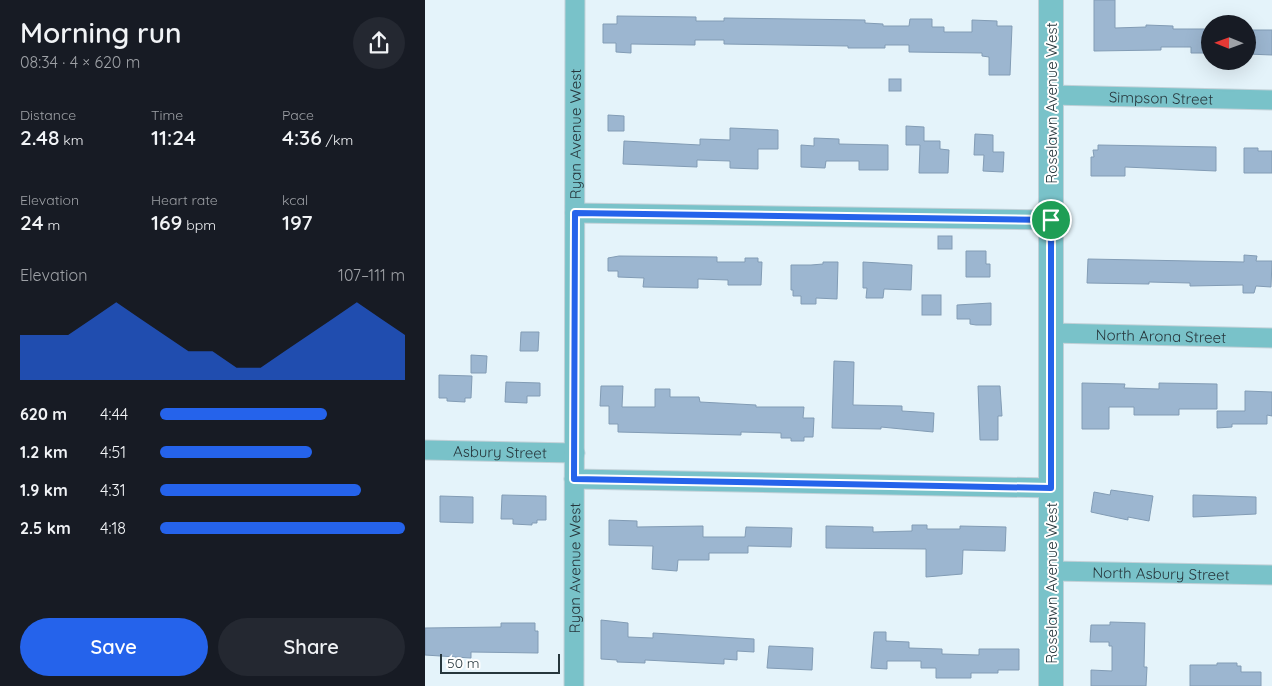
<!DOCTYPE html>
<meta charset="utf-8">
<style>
:root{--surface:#171b24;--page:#242831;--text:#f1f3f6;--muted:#9ea1a6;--accent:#2563eb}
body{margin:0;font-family:Quicksand,sans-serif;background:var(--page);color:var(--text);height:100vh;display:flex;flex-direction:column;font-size:19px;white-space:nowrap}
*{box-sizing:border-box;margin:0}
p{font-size:16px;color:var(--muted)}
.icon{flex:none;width:28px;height:28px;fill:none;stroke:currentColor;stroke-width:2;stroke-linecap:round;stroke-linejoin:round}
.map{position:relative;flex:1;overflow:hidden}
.sheet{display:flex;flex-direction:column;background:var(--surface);width:425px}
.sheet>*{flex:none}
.needle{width:32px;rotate:271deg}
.buttons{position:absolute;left:776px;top:15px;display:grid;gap:10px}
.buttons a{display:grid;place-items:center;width:55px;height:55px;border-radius:50%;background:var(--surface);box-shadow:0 5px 20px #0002;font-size:25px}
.scale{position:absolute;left:15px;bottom:12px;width:120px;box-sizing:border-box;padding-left:5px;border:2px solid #26363c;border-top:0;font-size:14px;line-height:18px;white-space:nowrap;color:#26363c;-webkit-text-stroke:4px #fefefe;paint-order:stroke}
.pin{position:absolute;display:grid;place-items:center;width:42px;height:42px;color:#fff;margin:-21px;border:2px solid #fff;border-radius:50%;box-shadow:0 1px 5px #0007}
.round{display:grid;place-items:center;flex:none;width:52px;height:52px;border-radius:26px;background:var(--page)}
.overview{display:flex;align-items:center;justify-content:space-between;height:85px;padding:0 20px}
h1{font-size:28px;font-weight:600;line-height:38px}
.figures{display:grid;grid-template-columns:repeat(3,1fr);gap:8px;height:85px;padding:5px 20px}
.figures div{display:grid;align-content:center}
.figures b{font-size:21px;font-weight:600}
.figures small{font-size:14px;font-weight:400}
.figures p{font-size:14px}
.chart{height:140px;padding:10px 20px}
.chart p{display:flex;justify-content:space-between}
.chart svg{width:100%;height:90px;margin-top:5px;fill:var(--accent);opacity:.7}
.cta{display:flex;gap:10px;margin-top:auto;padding:10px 20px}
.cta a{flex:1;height:58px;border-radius:30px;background:var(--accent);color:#fff;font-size:20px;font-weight:600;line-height:58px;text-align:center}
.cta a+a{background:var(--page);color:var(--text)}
ul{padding:0 20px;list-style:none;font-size:16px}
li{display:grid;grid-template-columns:80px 60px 1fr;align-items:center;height:38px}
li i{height:12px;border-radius:6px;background:var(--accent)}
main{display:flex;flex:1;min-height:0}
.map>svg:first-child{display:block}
.building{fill:#9cb6d0;stroke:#829cb5}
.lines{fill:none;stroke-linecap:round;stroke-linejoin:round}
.minor-casing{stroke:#c2d1d8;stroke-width:21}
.tertiary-casing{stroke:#c2d1d8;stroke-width:26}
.minor{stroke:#79c2c9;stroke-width:19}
.tertiary{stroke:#79c2c9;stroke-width:24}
.route-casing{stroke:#fff;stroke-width:10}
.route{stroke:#2563eb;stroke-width:6}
.labels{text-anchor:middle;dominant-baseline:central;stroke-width:4;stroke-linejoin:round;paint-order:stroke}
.street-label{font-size:15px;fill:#26363c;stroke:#fefefe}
</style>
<main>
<section class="sheet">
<div class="overview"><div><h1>Morning run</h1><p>08:34 · 4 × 620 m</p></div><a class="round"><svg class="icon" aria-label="share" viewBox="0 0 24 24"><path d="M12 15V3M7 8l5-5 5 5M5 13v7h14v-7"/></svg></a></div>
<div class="figures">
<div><p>Distance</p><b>2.48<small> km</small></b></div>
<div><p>Time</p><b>11:24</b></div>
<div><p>Pace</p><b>4:36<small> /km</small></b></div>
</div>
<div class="figures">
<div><p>Elevation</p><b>24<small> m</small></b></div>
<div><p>Heart rate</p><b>169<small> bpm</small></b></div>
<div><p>kcal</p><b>197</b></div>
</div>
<div class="chart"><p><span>Elevation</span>107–111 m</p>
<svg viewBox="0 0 160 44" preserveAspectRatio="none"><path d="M0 44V22L10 22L20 22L30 14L40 6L50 14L60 22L70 30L80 30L90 38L100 38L110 30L120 22L130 14L140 6L150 14L160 22V44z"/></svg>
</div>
<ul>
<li><b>620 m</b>4:44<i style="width:68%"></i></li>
<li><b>1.2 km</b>4:51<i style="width:62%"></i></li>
<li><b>1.9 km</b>4:31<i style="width:82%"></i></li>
<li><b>2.5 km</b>4:18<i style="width:100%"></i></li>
</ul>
<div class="cta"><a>Save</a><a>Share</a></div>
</section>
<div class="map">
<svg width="847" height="686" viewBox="0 0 847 686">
<rect width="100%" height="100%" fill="#e4f3fa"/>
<g class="building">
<path d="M 669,0 L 690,0 L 690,28 L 721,27 L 721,25 L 748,26 L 748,29 L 785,29 L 785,53 L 766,53 L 766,47 L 736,47 L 736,50 L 669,51 Z"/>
<path d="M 192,16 L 271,17 L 271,21 L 299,21 L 299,18 L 440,20 L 440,23 L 458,24 L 458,26 L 484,26 L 485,19 L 507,19 L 507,27 L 519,27 L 519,32 L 547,32 L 547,20 L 572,21 L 572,26 L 587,26 L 585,75 L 564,75 L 564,57 L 557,56 L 557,53 L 484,52 L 484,45 L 460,45 L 460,48 L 423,48 L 423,46 L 299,44 L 299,40 L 270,40 L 270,45 L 206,44 L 206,53 L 191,52 L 191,43 L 178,43 L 178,24 L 192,24 Z"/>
<path d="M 822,30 L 847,30 L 847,55 L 822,54 Z"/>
<rect x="464" y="79" width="12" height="12"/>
<path d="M 183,115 L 199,116 L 199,131 L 183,131 Z"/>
<path d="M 481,126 L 499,127 L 499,141 L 515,141 L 515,149 L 524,150 L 523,173 L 494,173 L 495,145 L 481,145 Z"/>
<path d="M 305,128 L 353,130 L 353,149 L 333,149 L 333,169 L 305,168 L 305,161 L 272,160 L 272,167 L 198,164 L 199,141 L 275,145 L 275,139 L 305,140 Z"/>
<path d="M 550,134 L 568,135 L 568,152 L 579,152 L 578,172 L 558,171 L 559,155 L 549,155 Z"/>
<path d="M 389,138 L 414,139 L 414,144 L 463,145 L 463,170 L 434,170 L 434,161 L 401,161 L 400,168 L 376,167 L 376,145 L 389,146 Z"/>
<path d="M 673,145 L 791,147 L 791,171 L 700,167 L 700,176 L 666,176 L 666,157 L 669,157 L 668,150 L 673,150 Z"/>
<path d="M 819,148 L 833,148 L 833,151 L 847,151 L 847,173 L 819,173 Z"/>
<rect x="513" y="236" width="14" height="13"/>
<path d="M 541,251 L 561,251 L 561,264 L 565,264 L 565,277 L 541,277 Z"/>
<path d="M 819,255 L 832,256 L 831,261 L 847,261 L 846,287 L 831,286 L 829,293 L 818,293 L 818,285 L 765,286 L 765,283 L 724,282 L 724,284 L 662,283 L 663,259 L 819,262 Z"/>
<path d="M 194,256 L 292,257 L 292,262 L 320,262 L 320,258 L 333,258 L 333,262 L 337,262 L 336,285 L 303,285 L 303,280 L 273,279 L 273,288 L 218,287 L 219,278 L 193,277 L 193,271 L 183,271 L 183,258 Z"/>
<path d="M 398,262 L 413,262 L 412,299 L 391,298 L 391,304 L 376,304 L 376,296 L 368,296 L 368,290 L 366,290 L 366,265 L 386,265 L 398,264 Z"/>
<path d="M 438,262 L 487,265 L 486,290 L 459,289 L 458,298 L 441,298 L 442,288 L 438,288 Z"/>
<rect x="497" y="295" width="19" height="20"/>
<path d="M 566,303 L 566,325 L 551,325 L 545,324 L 545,319 L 532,319 L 532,305 Z"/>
<path d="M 96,332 L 114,332 L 113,351 L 95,351 Z"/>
<path d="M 46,355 L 62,356 L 61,373 L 46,373 Z"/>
<path d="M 409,361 L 429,362 L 428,405 L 477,406 L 477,411 L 509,413 L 508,432 L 456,427 L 456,429 L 407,428 Z"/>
<path d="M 14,375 L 47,376 L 46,398 L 40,398 L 40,402 L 22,401 L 22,398 L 14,398 Z"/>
<path d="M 81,382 L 115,383 L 115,396 L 102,396 L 102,403 L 80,402 Z"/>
<path d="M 657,383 L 700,384 L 699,388 L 734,389 L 734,383 L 792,384 L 792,409 L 754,409 L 754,415 L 709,415 L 709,407 L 684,407 L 684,429 L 657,429 Z"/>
<path d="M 176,386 L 198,386 L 197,407 L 230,407 L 230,389 L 245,389 L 245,397 L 274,397 L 275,402 L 331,405 L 331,407 L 379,407 L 378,418 L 389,418 L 388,437 L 379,437 L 379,441 L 366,441 L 366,438 L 356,438 L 356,433 L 316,432 L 316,435 L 193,432 L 193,424 L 184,424 L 184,406 L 175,406 Z"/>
<path d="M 553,386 L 575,386 L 577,416 L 573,416 L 573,440 L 555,440 Z"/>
<path d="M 820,391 L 847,392 L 847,416 L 842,415 L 842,424 L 807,424 L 807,427 L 792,428 L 792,411 L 820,411 Z"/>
<path d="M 686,490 L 728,496 L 724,521 L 703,517 L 703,520 L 666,512 L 669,492 L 685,495 Z"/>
<path d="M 77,495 L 121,496 L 121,520 L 112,520 L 112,523 L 107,523 L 107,525 L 88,524 L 88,519 L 76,519 Z"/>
<path d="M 768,495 L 831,497 L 831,514 L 768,517 Z"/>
<path d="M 15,496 L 48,497 L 48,523 L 15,522 Z"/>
<path d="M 184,520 L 212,521 L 212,527 L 278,526 L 278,537 L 320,537 L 321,527 L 367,528 L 366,547 L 323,546 L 323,553 L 284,553 L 284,560 L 253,560 L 252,571 L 227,569 L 228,546 L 184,545 Z"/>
<path d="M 487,525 L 502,525 L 502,529 L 535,529 L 535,526 L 581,527 L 580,551 L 538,550 L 537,574 L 501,577 L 501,549 L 401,548 L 401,526 L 448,527 L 448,532 L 487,531 Z"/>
<path d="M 176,620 L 203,623 L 203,637 L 228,638 L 228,633 L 329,639 L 329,652 L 312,651 L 312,660 L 299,659 L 299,664 L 220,660 L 220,663 L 192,662 L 192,660 L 176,659 Z"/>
<path d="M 685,622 L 720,623 L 719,667 L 722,667 L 721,686 L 666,686 L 666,670 L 687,671 L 687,646 L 684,646 L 684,642 L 665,642 L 666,625 L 685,625 Z"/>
<path d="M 76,623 L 110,623 L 110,631 L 113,631 L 113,653 L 46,652 L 46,658 L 0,655 L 0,628 L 76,627 Z"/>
<path d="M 449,632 L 461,632 L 461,641 L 484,642 L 484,648 L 517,649 L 517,654 L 554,655 L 554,649 L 594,649 L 594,670 L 573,670 L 573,673 L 546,673 L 546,678 L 511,678 L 511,668 L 496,668 L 496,661 L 462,661 L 462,669 L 446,668 Z"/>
<path d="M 344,646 L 388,648 L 387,670 L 342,668 Z"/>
<path d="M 792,663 L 812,663 L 812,666 L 816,666 L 816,672 L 836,672 L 836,686 L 765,686 L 765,665 L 792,665 Z"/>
</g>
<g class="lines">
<g class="minor-casing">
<g id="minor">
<path id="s1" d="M 625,95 L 847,100"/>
<path d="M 150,213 L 626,220"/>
<path id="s2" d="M 626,333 L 847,338"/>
<path id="s3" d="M 0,450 L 150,453"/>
<path d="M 149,479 L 626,488"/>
<path id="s4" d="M 626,571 L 847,575"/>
<path id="s5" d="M 149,686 L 150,0"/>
</g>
</g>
<g class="tertiary-casing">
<path id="tertiary" d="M 626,686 L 626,0"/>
</g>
<use href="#minor" class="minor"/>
<use href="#tertiary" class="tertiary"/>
</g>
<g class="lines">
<g class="route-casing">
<path id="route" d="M 150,213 L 626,220 L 626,488 L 149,479 Z"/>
</g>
<use href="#route" class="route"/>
</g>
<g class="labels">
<g class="street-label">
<text stroke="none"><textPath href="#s1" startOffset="111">Simpson Street</textPath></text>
<text transform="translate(626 103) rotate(-90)">Roselawn Avenue West</text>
<text stroke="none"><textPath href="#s5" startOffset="552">Ryan Avenue West</textPath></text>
<text stroke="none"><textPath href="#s2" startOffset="110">North Arona Street</textPath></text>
<text stroke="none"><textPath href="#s3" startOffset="75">Asbury Street</textPath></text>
<text stroke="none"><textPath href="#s5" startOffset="118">Ryan Avenue West</textPath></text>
<text stroke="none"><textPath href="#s4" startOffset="110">North Asbury Street</textPath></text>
<text transform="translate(626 583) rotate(-90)">Roselawn Avenue West</text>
</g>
</g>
</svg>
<div class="buttons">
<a><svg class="needle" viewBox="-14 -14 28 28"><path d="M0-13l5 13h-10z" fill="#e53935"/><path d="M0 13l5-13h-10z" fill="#9ea1a6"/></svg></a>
</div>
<div class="scale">50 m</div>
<div class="pin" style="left:626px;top:220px;background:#1e9e55"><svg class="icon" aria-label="arrive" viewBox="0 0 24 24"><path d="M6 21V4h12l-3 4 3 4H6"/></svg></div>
</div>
</main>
